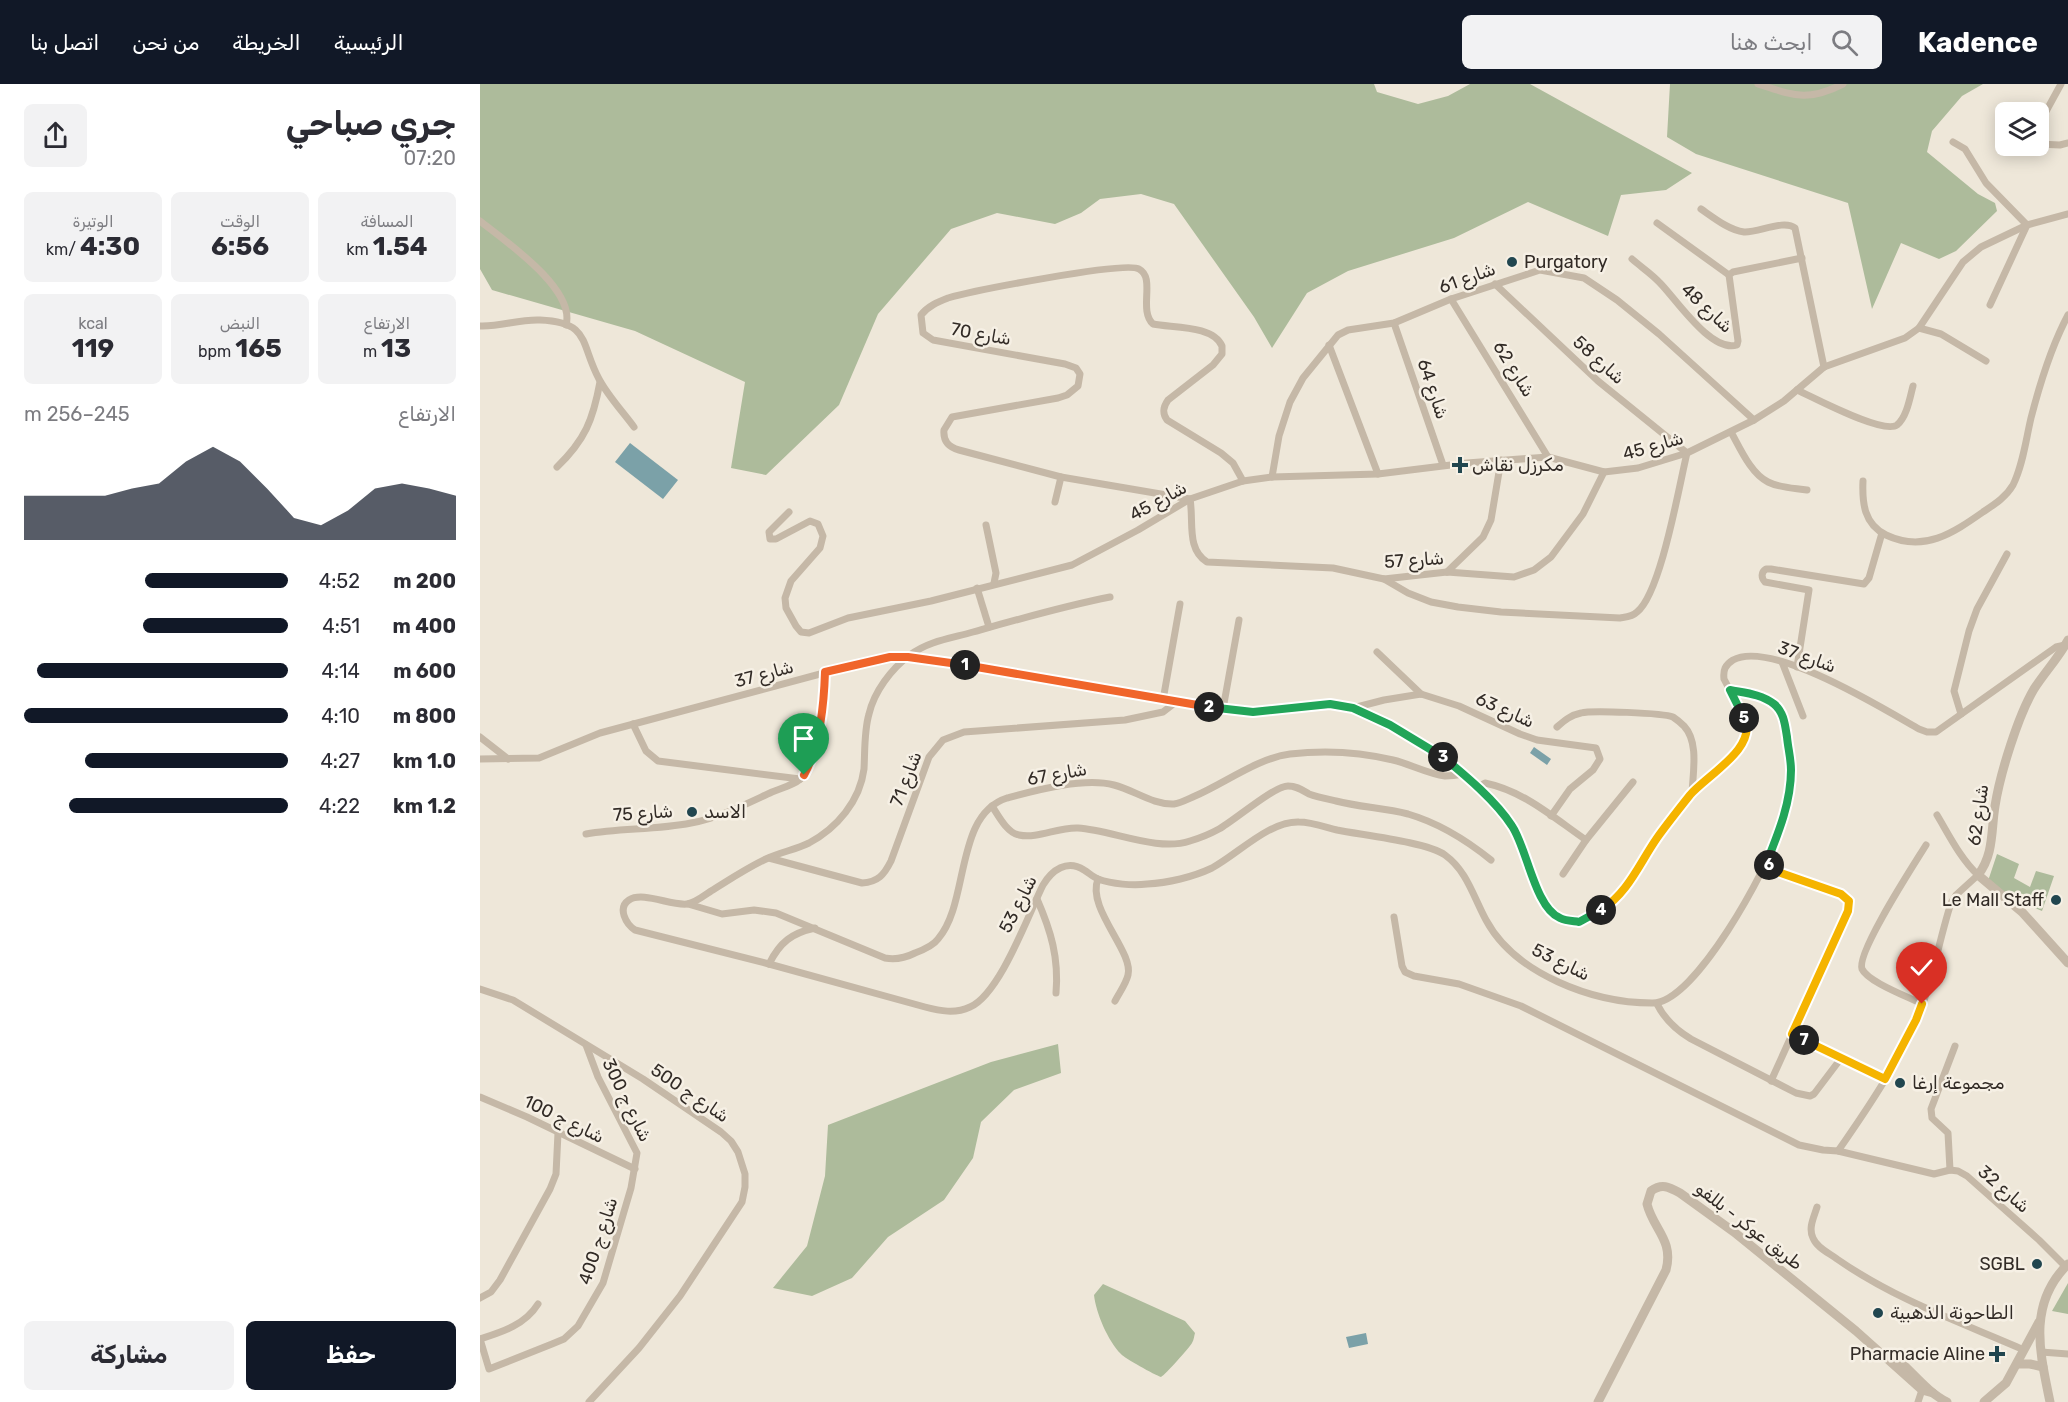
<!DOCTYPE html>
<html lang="ar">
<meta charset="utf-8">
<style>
:root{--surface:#fff;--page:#f2f2f3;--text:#2b2b33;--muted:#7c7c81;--accent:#111827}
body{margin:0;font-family:Rubik,"Noto Naskh Arabic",sans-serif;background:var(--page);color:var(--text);direction:rtl;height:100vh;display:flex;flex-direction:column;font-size:22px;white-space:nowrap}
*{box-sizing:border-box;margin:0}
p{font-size:20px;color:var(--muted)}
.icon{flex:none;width:33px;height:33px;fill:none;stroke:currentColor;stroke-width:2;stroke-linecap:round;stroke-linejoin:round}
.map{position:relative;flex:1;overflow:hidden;direction:ltr}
.drawer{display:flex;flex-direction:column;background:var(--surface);width:480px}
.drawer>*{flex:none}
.fabs{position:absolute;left:1515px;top:18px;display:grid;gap:12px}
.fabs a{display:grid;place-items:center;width:54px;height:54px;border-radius:9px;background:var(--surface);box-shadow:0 3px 15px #0003;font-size:30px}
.pin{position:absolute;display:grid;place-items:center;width:51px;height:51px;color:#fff;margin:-62px -26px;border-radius:50% 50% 50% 0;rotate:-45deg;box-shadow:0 0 6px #0007}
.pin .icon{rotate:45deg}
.km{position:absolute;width:30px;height:30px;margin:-15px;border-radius:50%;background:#222;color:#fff;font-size:16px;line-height:30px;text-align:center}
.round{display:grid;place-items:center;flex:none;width:63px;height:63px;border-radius:9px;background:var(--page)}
.summary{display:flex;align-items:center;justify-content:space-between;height:102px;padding:0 24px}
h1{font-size:33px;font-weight:700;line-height:45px}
.stats{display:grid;grid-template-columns:repeat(3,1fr);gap:9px;height:102px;padding:6px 24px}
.stats div{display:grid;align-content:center;border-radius:9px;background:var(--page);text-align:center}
.stats b{font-size:26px;font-weight:700}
.stats small{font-size:16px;font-weight:400}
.stats p{font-size:16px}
.chart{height:168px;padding:12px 24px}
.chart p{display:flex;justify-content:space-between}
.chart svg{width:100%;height:108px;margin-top:6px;fill:var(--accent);opacity:.7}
.primary-button{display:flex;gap:12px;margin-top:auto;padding:12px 24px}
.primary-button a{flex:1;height:69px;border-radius:9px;background:var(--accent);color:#fff;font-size:24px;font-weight:700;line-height:69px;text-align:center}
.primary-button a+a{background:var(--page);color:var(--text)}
ul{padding:0 24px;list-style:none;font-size:20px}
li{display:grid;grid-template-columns:96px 72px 1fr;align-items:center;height:45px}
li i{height:15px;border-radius:8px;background:var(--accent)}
header{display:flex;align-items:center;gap:36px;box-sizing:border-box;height:84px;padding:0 30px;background:var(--accent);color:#fff}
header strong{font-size:28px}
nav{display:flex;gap:33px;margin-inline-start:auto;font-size:21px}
.search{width:420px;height:54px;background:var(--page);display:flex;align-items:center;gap:15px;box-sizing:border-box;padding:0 21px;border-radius:9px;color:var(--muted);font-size:22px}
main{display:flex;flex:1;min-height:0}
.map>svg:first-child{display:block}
.green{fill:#adbb9b}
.water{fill:#7ba1a8}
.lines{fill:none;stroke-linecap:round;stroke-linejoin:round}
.minor{stroke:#c5b8a7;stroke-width:7}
.tertiary{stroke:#c5b8a7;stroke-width:9}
.split-1-casing{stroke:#fff;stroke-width:12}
.split-2-casing{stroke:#fff;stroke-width:12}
.split-3-casing{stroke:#fff;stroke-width:12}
.split-4-casing{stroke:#fff;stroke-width:12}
.split-5-casing{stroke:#fff;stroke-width:12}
.split-6-casing{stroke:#fff;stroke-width:12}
.split-7-casing{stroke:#fff;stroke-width:12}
.split-8-casing{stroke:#fff;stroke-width:12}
.split-1{stroke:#f0652b;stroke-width:8}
.split-2{stroke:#f0652b;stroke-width:8}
.split-3{stroke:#22a559;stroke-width:8}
.split-4{stroke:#22a559;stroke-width:8}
.split-5{stroke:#f5b400;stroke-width:8}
.split-6{stroke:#22a559;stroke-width:8}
.split-7{stroke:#f5b400;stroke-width:8}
.split-8{stroke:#f5b400;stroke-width:8}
.poi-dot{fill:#21464f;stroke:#f6f0e5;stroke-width:2}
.labels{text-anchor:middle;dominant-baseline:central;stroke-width:5;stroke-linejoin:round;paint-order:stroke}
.poi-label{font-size:18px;fill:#322b26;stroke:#f6f0e5;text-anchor:start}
.street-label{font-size:18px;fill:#322b26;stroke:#f6f0e5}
</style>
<header>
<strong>Kadence</strong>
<div class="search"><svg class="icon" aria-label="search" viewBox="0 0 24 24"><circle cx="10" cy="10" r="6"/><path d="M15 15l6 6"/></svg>ابحث هنا</div>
<nav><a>الرئيسية</a><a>الخريطة</a><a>من نحن</a><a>اتصل بنا</a></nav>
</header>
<main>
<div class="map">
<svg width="1588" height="1318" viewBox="0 0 1588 1318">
<rect width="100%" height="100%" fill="#eee7d9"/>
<g class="green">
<path d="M 0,0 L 894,0 L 897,8 L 938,20 L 968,12 L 990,0 L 1050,0 L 1212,89 L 1186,106 L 1141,111 L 1128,152 L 1048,118 L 974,154 L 868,187 L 827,209 L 792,264 L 774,233 L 694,120 L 661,110 L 620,115 L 601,129 L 575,140 L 517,129 L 471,145 L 398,230 L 359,321 L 286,391 L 251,384 L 265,298 L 155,247 L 12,206 L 0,185 Z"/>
<path d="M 1190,0 L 1503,0 L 1482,12 L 1452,47 L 1447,68 L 1498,110 L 1515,119 L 1517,127 L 1476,167 L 1459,175 L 1421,159 L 1392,225 L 1368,119 L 1216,70 L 1187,53 Z"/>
<path d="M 1517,770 L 1539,780 L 1534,794 L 1550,803 L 1556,787 L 1574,792 L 1562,827 L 1530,813 L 1508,797 Z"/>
<path d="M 578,960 L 581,989 L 534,1006 L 501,1038 L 493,1074 L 464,1116 L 408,1153 L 372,1194 L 332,1212 L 293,1204 L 327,1162 L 345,1092 L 348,1041 L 511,978 Z"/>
<path d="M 1588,1199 L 1588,1230 L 1572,1227 Z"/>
<path d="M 623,1200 L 705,1237 L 715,1249 C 714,1252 714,1256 712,1259 C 710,1263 685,1291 681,1293 C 675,1291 644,1274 641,1270 C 628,1257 616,1229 614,1211 Z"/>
</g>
<g class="water">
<path d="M 150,359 L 198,396 L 183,415 L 135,378 Z"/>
<path d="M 1054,663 L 1071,675 L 1067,681 L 1050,669 Z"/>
<path d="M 886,1249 L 888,1260 L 869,1264 L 866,1253 Z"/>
</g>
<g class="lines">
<g class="minor">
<path d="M 1278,0 C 1315,12 1327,18 1363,0"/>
<path d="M 1525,40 L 1526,41"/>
<path d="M 1558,42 L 1581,0"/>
<path d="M 1473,58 L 1485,65 L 1506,99 L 1547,141 L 1510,221"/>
<path d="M 1558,60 L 1580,61 L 1588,59"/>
<path d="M 1221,125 C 1234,134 1249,146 1264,148 C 1278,149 1304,135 1315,144 L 1344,283"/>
<path d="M 0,137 C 25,157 96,205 86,241"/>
<path d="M 1177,139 L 1249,191"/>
<path d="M 1152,175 C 1161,183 1172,190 1180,199 C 1196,215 1231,269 1257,261 L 1258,257 L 1249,191 L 1253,188 L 1322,174"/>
<path d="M 971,215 L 1068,373"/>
<path d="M 914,239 L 963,381"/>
<path d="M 0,242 C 20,243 39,235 60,236 C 111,238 100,260 119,295 C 128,312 143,328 154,343"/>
<path d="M 1439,244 L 1461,250 L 1506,277"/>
<path d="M 849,261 L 898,390"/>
<path d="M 1317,306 C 1333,313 1403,351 1417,341 C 1427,333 1430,313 1433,302"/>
<path d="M 1251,348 C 1260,364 1271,390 1288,398 C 1300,404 1314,404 1327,406"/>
<path d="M 77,383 C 105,356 113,336 120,298"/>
<path d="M 792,393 L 799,352 L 810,318 L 823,294 L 858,251 L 868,246 L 914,239 L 971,215 L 1060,186 L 1104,194 L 1137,216 L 1179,250 L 1274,336"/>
<path d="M 763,397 L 753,379 L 741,369 L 687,336 C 682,329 683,323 688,316 L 733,281 L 742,270 L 742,262 C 733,241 693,244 673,240 C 658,226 676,194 659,185 C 645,177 492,207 468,214 C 458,218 448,222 441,231 L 443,249 L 453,256 L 585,280 L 596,284 L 600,290 L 598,302 L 587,311 L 578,314 L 472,333 L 464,346 C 463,357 468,363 479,366 L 581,393 L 710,415 C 714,437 706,465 727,478 L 853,484 L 904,495 L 967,488 L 1034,493 L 1054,486 L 1071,473 L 1103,430 L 1124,388"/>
<path d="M 1383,397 C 1382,419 1384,440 1406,451 C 1444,469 1473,449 1503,428 C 1515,420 1526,413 1533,401 C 1543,381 1546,355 1551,334 C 1560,299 1571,263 1588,231"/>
<path d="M 575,418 L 581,393"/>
<path d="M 309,428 L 289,448 L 290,455 L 296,455 L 330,437 L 338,440 L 343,452 L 340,464 L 311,497 L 305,514 L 306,524 L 316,542 L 321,548 L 329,549 L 368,534 L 451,517 L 592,481 L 658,446 L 710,415 L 763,397 L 792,393 L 898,390 L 987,379 L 1068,373 L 1124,388 L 1158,384 L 1207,369 L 1274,336 L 1304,317 L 1344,283 L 1425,254 L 1439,244 L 1483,178 L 1501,163 L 1547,141 L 1588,130"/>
<path d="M 506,441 L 516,489 L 514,499"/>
<path d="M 967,488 L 1003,453 L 1011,436 L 1021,376"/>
<path d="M 904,495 L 928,509 L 951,518 L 978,523 L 1021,528 L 1140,534 C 1146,533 1152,533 1157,528 C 1181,509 1199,402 1207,369 L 1118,297 L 1015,200"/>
<path d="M 497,504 L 509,543"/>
<path d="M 630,513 C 584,522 539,535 493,548 C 472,554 448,557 430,571 C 411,585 394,608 389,630 C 384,647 385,667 384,685 C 380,717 357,744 329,759 C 315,766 300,768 286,775 C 267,784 249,796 231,807 C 225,811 215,819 207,820 C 191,822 163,807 149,816 C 137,824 146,840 155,846 L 289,880 L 445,923 C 460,927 475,930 490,923 C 520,910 548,831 563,801 C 572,786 587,775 604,786 C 609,789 613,793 618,795 C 632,800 653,802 667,800 C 688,799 713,793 732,784 C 758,770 789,737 819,738 C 831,738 845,743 857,746 C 881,751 947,758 965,771 C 987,787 993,812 1006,836 C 1035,890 1113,919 1172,919 C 1215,920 1288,783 1300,746 C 1306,728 1311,705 1311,686 C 1311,671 1307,633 1296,622 C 1283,610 1266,609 1250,606"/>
<path d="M 897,568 L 941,610"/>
<path d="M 1302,578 L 1323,632"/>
<path d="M 1317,583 L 1329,506 L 1285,498 C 1281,494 1281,488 1286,485 L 1291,485 L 1384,500 L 1389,494 L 1402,449"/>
<path d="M 683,616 L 700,520"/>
<path d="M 873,624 L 904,616 L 941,610 L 979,622 L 1040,650 L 1057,656 L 1116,664 L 1120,675 L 1113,686 L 1090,705 L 1071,732"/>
<path d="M 743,625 L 759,536"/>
<path d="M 1481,630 L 1474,607 L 1489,547 L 1497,525 L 1527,470"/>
<path d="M 153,640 L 166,667 L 178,677 L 320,695"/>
<path d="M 1077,643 C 1085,636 1091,631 1101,629 C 1111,626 1183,629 1193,633 C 1196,635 1201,639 1204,642 C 1219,658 1213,688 1212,709"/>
<path d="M 0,653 L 28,675"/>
<path d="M 0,675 L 59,674 L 120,649 L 381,579 C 428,568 474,579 520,587 C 599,600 678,619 758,627 C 796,630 834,615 871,623 C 896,630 942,657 963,673 C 987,691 1012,716 1030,740 C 1050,766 1050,814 1077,832 C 1082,836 1092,837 1099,838 L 1126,822 L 1144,807 L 1177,754 L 1212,709 L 1241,683 L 1261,662 L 1266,652 L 1267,639 L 1244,595 C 1243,586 1245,581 1253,576 C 1291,555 1404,625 1439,645 L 1447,648 L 1456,648 L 1576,563 L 1585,561"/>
<path d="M 996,704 L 1005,699 C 1044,707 1074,734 1106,756"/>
<path d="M 512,722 C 518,731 527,749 539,751 C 558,755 578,743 598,744 C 632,746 677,768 710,757 C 720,754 730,750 739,745 C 755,736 794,702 808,702 C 817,702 822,706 829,710 C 837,713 847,715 856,717 C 879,723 904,724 928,730 C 959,739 985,755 1011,776"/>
<path d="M 106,750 C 141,744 176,746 211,739 C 239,734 266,720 292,708 C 302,704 318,700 324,691 C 339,670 344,614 345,588"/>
<path d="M 289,774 L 382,799 C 398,798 404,791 411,777 L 449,673 L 463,656 L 484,648 L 645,636 L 683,628 L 696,618"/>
<path d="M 1286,780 L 1298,788 L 1361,810 L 1368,814 L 1369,819 L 1368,827 L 1291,997"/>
<path d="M 1083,790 L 1106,756 L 1153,698"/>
<path d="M 618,795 C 606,824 654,868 648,891 C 646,900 639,909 635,917"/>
<path d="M 557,815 C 571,847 579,874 576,909"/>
<path d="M 208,820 L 242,830 L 274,826 L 296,829 L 405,874 C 415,876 425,874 435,869 C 443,866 453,862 458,855 C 490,818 474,731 527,714 C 557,706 604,693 634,701 C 654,706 673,721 694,720 C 701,719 708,715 715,712 C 745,699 778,674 810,670 C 844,666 880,668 913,676 C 930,680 948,690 965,692 C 971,692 978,691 983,690"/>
<path d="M 914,833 L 922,882 L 925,888 L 934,892 L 979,900 L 1041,922 L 1319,1061 L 1343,1066 L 1358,1067 L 1454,1090 L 1470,1086 L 1478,1087 L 1487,1092 L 1559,1156 L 1585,1182"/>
<path d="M 289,880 C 300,858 312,849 335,844"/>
<path d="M 0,905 L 33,916 L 163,995 L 241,1048 L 251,1057 L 258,1068 L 265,1090 L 265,1103 L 262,1118 L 200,1212 L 159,1264 L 109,1318"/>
<path d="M 1177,920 C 1185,936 1196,946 1211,955 L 1316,1009 L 1330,1012 L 1334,1010 L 1362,973"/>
<path d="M 1442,920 C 1429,913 1388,898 1382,885 C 1376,869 1435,779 1446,761"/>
<path d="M 1312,950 L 1405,995"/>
<path d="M 0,1013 L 47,1033 L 155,1085"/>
<path d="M 1358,1067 C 1388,1024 1424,971 1442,922 C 1454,889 1460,853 1471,819 L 1476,811 L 1498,791 C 1480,774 1469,751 1457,731"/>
<path d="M 1470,1086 L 1468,1049 L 1452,1034 L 1451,1025 L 1475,962"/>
<path d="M 1337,1123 C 1334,1133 1328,1144 1333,1154 C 1337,1164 1349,1169 1357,1175 C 1416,1216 1480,1238 1544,1266"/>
<path d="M 0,1214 L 11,1208 L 20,1196 L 70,1105 L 76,1090 L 78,1049"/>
<path d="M 0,1255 L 9,1285 L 72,1260 L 84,1255 L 98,1242 L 123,1199 L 138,1148 L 151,1104 L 157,1069 L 118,993 L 106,961"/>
<path d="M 0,1255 C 22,1248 45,1241 58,1220"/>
<path d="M 1561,1268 L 1588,1270"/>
<path d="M 1438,1318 L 1443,1303"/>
</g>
<g class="tertiary">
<path d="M 1588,556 C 1579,573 1565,588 1554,605 C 1538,632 1520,690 1515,722 C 1511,746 1514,771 1498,791 L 1542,828 L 1588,879"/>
<path d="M 1410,1269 C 1430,1284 1445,1307 1467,1318"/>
<path d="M 1537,1280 L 1550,1280 L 1563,1283"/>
<path d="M 1118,1318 L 1186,1186 C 1194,1156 1173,1145 1167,1120 L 1171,1107 C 1182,1099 1189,1103 1200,1109 L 1254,1148 L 1376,1247 L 1442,1306 L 1453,1309"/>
<path d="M 1504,1318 L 1526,1299 L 1559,1238"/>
<path d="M 1570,1318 C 1560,1269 1547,1220 1588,1180"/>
</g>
</g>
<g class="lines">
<g class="split-1-casing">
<path id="split-1" d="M 324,691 C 340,662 344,621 345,588 L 410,573 L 428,573 L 485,581"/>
</g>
<g class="split-2-casing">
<path id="split-2" d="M 485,581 L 729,623"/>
</g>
<g class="split-3-casing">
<path id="split-3" d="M 729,623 L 773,628 L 850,620 L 873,624 L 910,641 L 963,673"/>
</g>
<g class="split-4-casing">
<path id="split-4" d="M 963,673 C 986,692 1016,717 1032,742 C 1047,764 1055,824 1080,834 C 1086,837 1093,837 1099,838 L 1121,826"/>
</g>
<g class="split-5-casing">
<path id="split-5" d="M 1121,826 C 1148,809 1159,780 1177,754 C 1187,740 1199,725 1210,711 C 1226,692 1279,663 1264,634"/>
</g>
<g class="split-6-casing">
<path id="split-6" d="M 1264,634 L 1250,606 C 1265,609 1281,610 1294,620 C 1304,628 1305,641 1307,653 C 1308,664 1311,675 1311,686 C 1311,719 1298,750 1286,780 L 1289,781"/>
</g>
<g class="split-7-casing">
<path id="split-7" d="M 1289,781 L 1298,788 L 1361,810 L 1369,817 L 1368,827 L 1312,950 L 1324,956"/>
</g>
<g class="split-8-casing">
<path id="split-8" d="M 1324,956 L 1405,995 L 1436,936 L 1442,920"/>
</g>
<use href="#split-1" class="split-1"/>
<use href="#split-2" class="split-2"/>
<use href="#split-3" class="split-3"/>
<use href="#split-4" class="split-4"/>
<use href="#split-5" class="split-5"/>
<use href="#split-6" class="split-6"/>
<use href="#split-7" class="split-7"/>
<use href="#split-8" class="split-8"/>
</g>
<g class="poi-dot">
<circle cx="1032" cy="178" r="6"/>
<path d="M977 372h6v6h6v6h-6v6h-6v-6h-6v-6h6z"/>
<circle cx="212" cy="728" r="6"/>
<circle cx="1576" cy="816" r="6"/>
<circle cx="1420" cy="999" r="6"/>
<circle cx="1557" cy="1180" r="6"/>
<circle cx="1398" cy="1229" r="6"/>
<path d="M1514 1261h6v6h6v6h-6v6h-6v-6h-6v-6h6z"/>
</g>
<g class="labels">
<g class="poi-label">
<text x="1044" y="178">Purgatory</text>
<text x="992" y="381">مكرزل نقاش</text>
<text x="224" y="728">الاسد</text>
<text x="1564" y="816" text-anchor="end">Le Mall Staff</text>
<text x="1432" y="999">مجموعة إرغا</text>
<text x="1545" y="1180" text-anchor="end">SGBL</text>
<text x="1410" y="1229">الطاحونة الذهبية</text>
<text x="1505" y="1270" text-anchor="end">Pharmacie Aline</text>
</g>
<g class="street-label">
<text transform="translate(987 194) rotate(-20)">شارع 61</text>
<text transform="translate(1227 224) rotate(43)">شارع 48</text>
<text transform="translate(501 250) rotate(10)">شارع 70</text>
<text transform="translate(1119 276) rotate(42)">شارع 58</text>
<text transform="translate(1034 285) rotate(58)">شارع 62</text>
<text transform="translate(953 305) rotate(71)">شارع 64</text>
<text transform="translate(1173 362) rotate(-16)">شارع 45</text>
<text transform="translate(678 417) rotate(-29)">شارع 45</text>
<text transform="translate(934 476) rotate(-4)">شارع 57</text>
<text transform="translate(1327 573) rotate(20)">شارع 37</text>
<text transform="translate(284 590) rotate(-15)">شارع 37</text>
<text transform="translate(1025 626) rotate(24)">شارع 63</text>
<text transform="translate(577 690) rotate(-10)">شارع 67</text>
<text transform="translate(426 695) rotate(-69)">شارع 71</text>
<text transform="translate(163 729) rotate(-4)">شارع 75</text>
<text transform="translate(1498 731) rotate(-82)">شارع 62</text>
<text transform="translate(538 820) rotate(-63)">شارع 53</text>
<text transform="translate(1081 878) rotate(26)">شارع 53</text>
<text transform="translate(210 1009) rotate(34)">شارع ج 500</text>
<text transform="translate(147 1016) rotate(64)">شارع ج 300</text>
<text transform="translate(84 1035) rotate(26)">شارع ج 100</text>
<text transform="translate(1524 1105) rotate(41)">شارع 32</text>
<text transform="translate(1269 1142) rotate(38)">طريق عوكر - بللفو</text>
<text transform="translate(118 1157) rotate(-72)">شارع ج 400</text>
</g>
</g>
</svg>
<div class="fabs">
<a><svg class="icon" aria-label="layers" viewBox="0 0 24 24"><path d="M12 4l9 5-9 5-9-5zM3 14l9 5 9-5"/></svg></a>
</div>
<div class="pin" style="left:324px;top:691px;background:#1e9e55"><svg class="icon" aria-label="arrive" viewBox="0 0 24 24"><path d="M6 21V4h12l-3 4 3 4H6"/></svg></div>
<div class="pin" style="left:1442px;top:920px;background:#d93025"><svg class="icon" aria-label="check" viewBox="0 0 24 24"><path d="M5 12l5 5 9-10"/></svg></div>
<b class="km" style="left:485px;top:581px">1</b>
<b class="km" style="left:729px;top:623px">2</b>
<b class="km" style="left:963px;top:673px">3</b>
<b class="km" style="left:1121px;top:826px">4</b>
<b class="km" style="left:1264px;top:634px">5</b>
<b class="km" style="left:1289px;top:781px">6</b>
<b class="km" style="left:1324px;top:956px">7</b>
</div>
<section class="drawer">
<div class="summary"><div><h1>جري صباحي</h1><p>07:20</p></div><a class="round"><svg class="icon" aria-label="share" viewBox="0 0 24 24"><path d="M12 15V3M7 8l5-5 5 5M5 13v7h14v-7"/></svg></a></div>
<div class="stats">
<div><p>المسافة</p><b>1.54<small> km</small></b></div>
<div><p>الوقت</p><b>6:56</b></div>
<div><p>الوتيرة</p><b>4:30<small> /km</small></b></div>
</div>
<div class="stats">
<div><p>الارتفاع</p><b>13<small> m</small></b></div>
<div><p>النبض</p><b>165<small> bpm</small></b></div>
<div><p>kcal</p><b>119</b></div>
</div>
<div class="chart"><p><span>الارتفاع</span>245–256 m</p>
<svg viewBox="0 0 160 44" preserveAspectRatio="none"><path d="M0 44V26L10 26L20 26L30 26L40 23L50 21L60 12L70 6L80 12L90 23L100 35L110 38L120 32L130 23L140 21L150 23L160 26V44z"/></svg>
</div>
<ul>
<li><b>200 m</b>4:52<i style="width:54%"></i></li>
<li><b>400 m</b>4:51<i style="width:55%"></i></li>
<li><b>600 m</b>4:14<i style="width:95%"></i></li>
<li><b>800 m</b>4:10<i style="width:100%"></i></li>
<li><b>1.0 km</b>4:27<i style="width:77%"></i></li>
<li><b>1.2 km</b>4:22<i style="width:83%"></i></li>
</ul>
<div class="primary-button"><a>حفظ</a><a>مشاركة</a></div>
</section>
</main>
